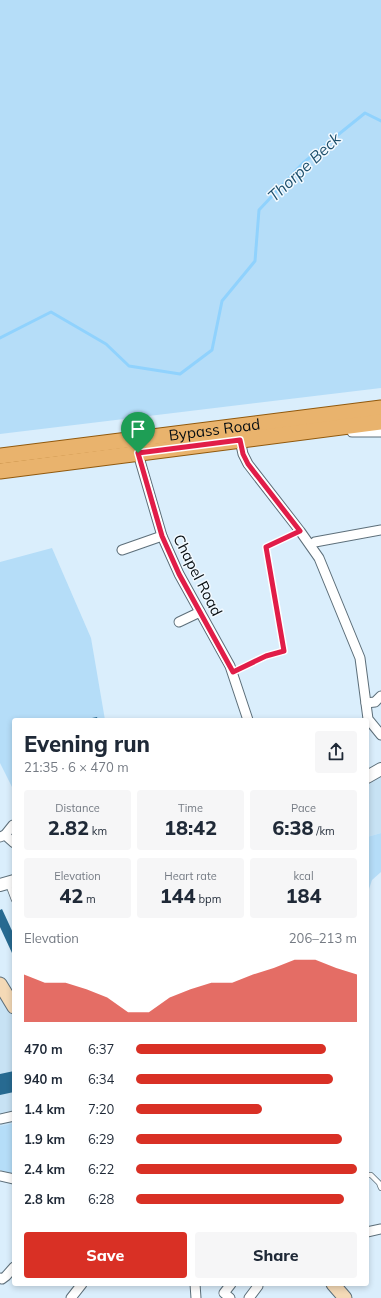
<!DOCTYPE html>
<meta charset="utf-8">
<style>
:root{--surface:#fff;--page:#f6f6f7;--text:#1f2937;--muted:#747a83;--accent:#d93025}
body{margin:0;font-family:Mulish,sans-serif;background:var(--page);color:var(--text);height:100vh;display:flex;flex-direction:column;font-size:15px;white-space:nowrap}
*{box-sizing:border-box;margin:0}
p{font-size:13px;color:var(--muted)}
.icon{flex:none;width:22px;height:22px;fill:none;stroke:currentColor;stroke-width:2;stroke-linecap:round;stroke-linejoin:round}
.map{position:relative;flex:1;overflow:hidden}
.sheet{position:absolute;left:12px;top:718px;width:357px;height:568px;display:flex;flex-direction:column;background:var(--surface);border-radius:4px;box-shadow:0 2px 6px #0003}
.sheet>*{flex:none}
.pin{position:absolute;display:grid;place-items:center;width:34px;height:34px;color:#fff;margin:-41px -17px;border-radius:50% 50% 50% 0;rotate:-45deg;box-shadow:0 0 4px #0007}
.pin .icon{rotate:45deg}
.round{display:grid;place-items:center;flex:none;width:42px;height:42px;border-radius:4px;background:var(--page)}
.overview{display:flex;align-items:center;justify-content:space-between;height:68px;padding:0 12px}
h1{font-size:22px;font-weight:800;line-height:30px}
.figures{display:grid;grid-template-columns:repeat(3,1fr);gap:6px;height:68px;padding:4px 12px}
.figures div{display:grid;align-content:center;border-radius:4px;background:var(--page);text-align:center}
.figures b{font-size:20px;font-weight:800}
.figures small{font-size:11px;font-weight:400}
.figures p{font-size:11px}
.chart{height:112px;padding:8px 12px}
.chart p{display:flex;justify-content:space-between}
.chart svg{width:100%;height:72px;margin-top:4px;fill:var(--accent);opacity:.7}
.button{display:flex;gap:8px;margin-top:auto;padding:8px 12px}
.button a{flex:1;height:46px;border-radius:4px;background:var(--accent);color:#fff;font-size:16px;font-weight:800;line-height:46px;text-align:center}
.button a+a{background:var(--page);color:var(--text)}
ul{padding:0 12px;list-style:none;font-size:13px}
li{display:grid;grid-template-columns:64px 48px 1fr;align-items:center;height:30px}
li i{height:10px;border-radius:5px;background:var(--accent)}
.map>svg:first-child{display:block}
.built{fill:#c7e2f4}
.green{fill:#b5ddf8}
.lines{fill:none;stroke-linecap:round;stroke-linejoin:round}
.stream{stroke:#90d2fd;stroke-width:3}
.building{fill:#276a91}
.service-casing{stroke:#5d6f7a;stroke-width:6}
.minor-casing{stroke:#5d6f7a;stroke-width:11}
.tertiary-casing{stroke:#5d6f7a;stroke-width:14}
.secondary-casing{stroke:#5d6f7a;stroke-width:15}
.primary-casing{stroke:#91590d;stroke-width:17}
.service{stroke:#fff;stroke-width:4.5}
.minor{stroke:#fff;stroke-width:9}
.tertiary{stroke:#fff;stroke-width:12}
.secondary{stroke:#f4d9b6;stroke-width:13}
.primary{stroke:#e9b36d;stroke-width:15}
.route-casing{stroke:#fff;stroke-width:8}
.route{stroke:#e11d48;stroke-width:5}
.labels{text-anchor:middle;dominant-baseline:central;stroke-width:3;stroke-linejoin:round;paint-order:stroke}
.street-label{font-size:15px;fill:#070e12;stroke:#f1f9ff}
.water-label{font-size:16px;font-style:italic;fill:#1d4f6c;stroke:#f1f9ff}
</style>
<div class="map">
<svg width="381" height="1298" viewBox="0 0 381 1298">
<rect width="100%" height="100%" fill="#daeefc"/>
<g class="built">
<path d="M 381,764 L 381,833 L 367,837 L 367,773 Z"/>
<path d="M 5,993 L 14,1007 L 14,1123 L 0,1126 L 0,998 Z"/>
</g>
<g class="green">
<path d="M 0,0 L 381,0 L 381,388 L 0,434 Z"/>
<path d="M 52,548 L 91,638 L 105,720 L 14,720 L 13,789 L 0,763 L 0,562 Z"/>
<path d="M 381,833 L 381,872 L 372,880 L 367,895 L 367,837 Z"/>
<path d="M 14,1123 L 14,1174 L 0,1170 L 0,1126 Z"/>
</g>
<g class="lines">
<path class="stream" d="M 0,338 L 51,312 L 106,344 L 129,366 L 180,374 L 212,350 L 222,301 L 255,261 L 259,210 L 303,163 L 365,113 L 381,121"/>
</g>
<g class="building">
<path d="M 97,717 L 98,720 L 88,720 L 87,719 Z"/>
<path d="M 2,909 L 14,935 L 14,952 L 12,953 L 0,927 L 0,910 Z"/>
<path d="M 14,1071 L 14,1092 L 0,1095 L 0,1074 Z"/>
</g>
<g class="lines">
<g class="service-casing">
<g id="service">
<path d="M 233,672 L 266,656 L 284,651 L 266,547 L 300,531"/>
<path d="M 8,884 L 14,900"/>
<path d="M 367,1175 L 371,1175 L 379,1183 L 381,1188"/>
</g>
</g>
<g class="minor-casing">
<g id="minor">
<path d="M 352,432 L 381,432"/>
<path d="M 240,440 L 243,454 L 248,464 L 300,531 L 319,558 L 360,658 L 368,719 L 381,735"/>
<path d="M 137,449 L 141,464 L 162,536 L 179,574 L 230,666 L 248,720"/>
<path d="M 311,545 L 315,542 L 381,530"/>
<path d="M 122,550 L 162,536"/>
<path d="M 179,622 L 200,612"/>
<path d="M 366,703 L 375,702 L 381,696"/>
<path d="M 5,835 L 14,843"/>
<path d="M 0,837 L 5,835 L 13,825"/>
<path d="M 0,1119 L 14,1116"/>
<path d="M 0,1176 L 14,1179"/>
<path d="M 367,1232 L 381,1229"/>
<path d="M 0,1278 L 2,1279 L 6,1276 L 14,1267"/>
<path d="M 195,1284 L 196,1298"/>
<path d="M 71,1298 L 82,1284"/>
<path d="M 230,1298 L 224,1293 L 231,1284"/>
<path d="M 249,1298 L 258,1286"/>
</g>
</g>
<g class="tertiary-casing">
<g id="tertiary">
<path d="M 367,777 L 381,769"/>
<path d="M 0,885 L 14,881"/>
</g>
</g>
<g class="secondary-casing">
<g id="secondary">
<path d="M 0,984 L 14,1007"/>
<path d="M 333,1284 L 345,1298"/>
</g>
</g>
<g class="primary-casing">
<g id="primary">
<path id="s1" d="M 0,456 L 381,408"/>
<path d="M 0,471 L 381,422"/>
</g>
</g>
<use href="#service" class="service"/>
<use href="#minor" class="minor"/>
<use href="#tertiary" class="tertiary"/>
<use href="#secondary" class="secondary"/>
<use href="#primary" class="primary"/>
</g>
<g class="lines">
<g class="route-casing">
<path id="route" d="M 240,440 L 243,454 L 248,464 L 300,531 L 266,547 L 284,651 L 266,656 L 233,672 L 179,574 L 162,536 L 138,453 Z"/>
</g>
<use href="#route" class="route"/>
</g>
<g class="labels">
<g class="street-label">
<text stroke="none"><textPath href="#s1" startOffset="216">Bypass Road</textPath></text>
<text transform="translate(198 575) rotate(63)">Chapel Road</text>
</g>
<g class="water-label">
<text transform="translate(304 167) rotate(-43)">Thorpe Beck</text>
</g>
</g>
</svg>
<div class="pin" style="left:138px;top:453px;background:#1e9e55"><svg class="icon" aria-label="arrive" viewBox="0 0 24 24"><path d="M6 21V4h12l-3 4 3 4H6"/></svg></div>
<section class="sheet">
<div class="overview"><div><h1>Evening run</h1><p>21:35 · 6 × 470 m</p></div><a class="round"><svg class="icon" aria-label="share" viewBox="0 0 24 24"><path d="M12 15V3M7 8l5-5 5 5M5 13v7h14v-7"/></svg></a></div>
<div class="figures">
<div><p>Distance</p><b>2.82<small> km</small></b></div>
<div><p>Time</p><b>18:42</b></div>
<div><p>Pace</p><b>6:38<small> /km</small></b></div>
</div>
<div class="figures">
<div><p>Elevation</p><b>42<small> m</small></b></div>
<div><p>Heart rate</p><b>144<small> bpm</small></b></div>
<div><p>kcal</p><b>184</b></div>
</div>
<div class="chart"><p><span>Elevation</span>206–213 m</p>
<svg viewBox="0 0 160 44" preserveAspectRatio="none"><path d="M0 44V15L10 20L20 20L30 24L40 29L50 38L60 38L70 29L80 24L90 20L100 20L110 15L120 11L130 6L140 6L150 11L160 15V44z"/></svg>
</div>
<ul>
<li><b>470 m</b>6:37<i style="width:86%"></i></li>
<li><b>940 m</b>6:34<i style="width:89%"></i></li>
<li><b>1.4 km</b>7:20<i style="width:57%"></i></li>
<li><b>1.9 km</b>6:29<i style="width:93%"></i></li>
<li><b>2.4 km</b>6:22<i style="width:100%"></i></li>
<li><b>2.8 km</b>6:28<i style="width:94%"></i></li>
</ul>
<div class="button"><a>Save</a><a>Share</a></div>
</section>
</div>
